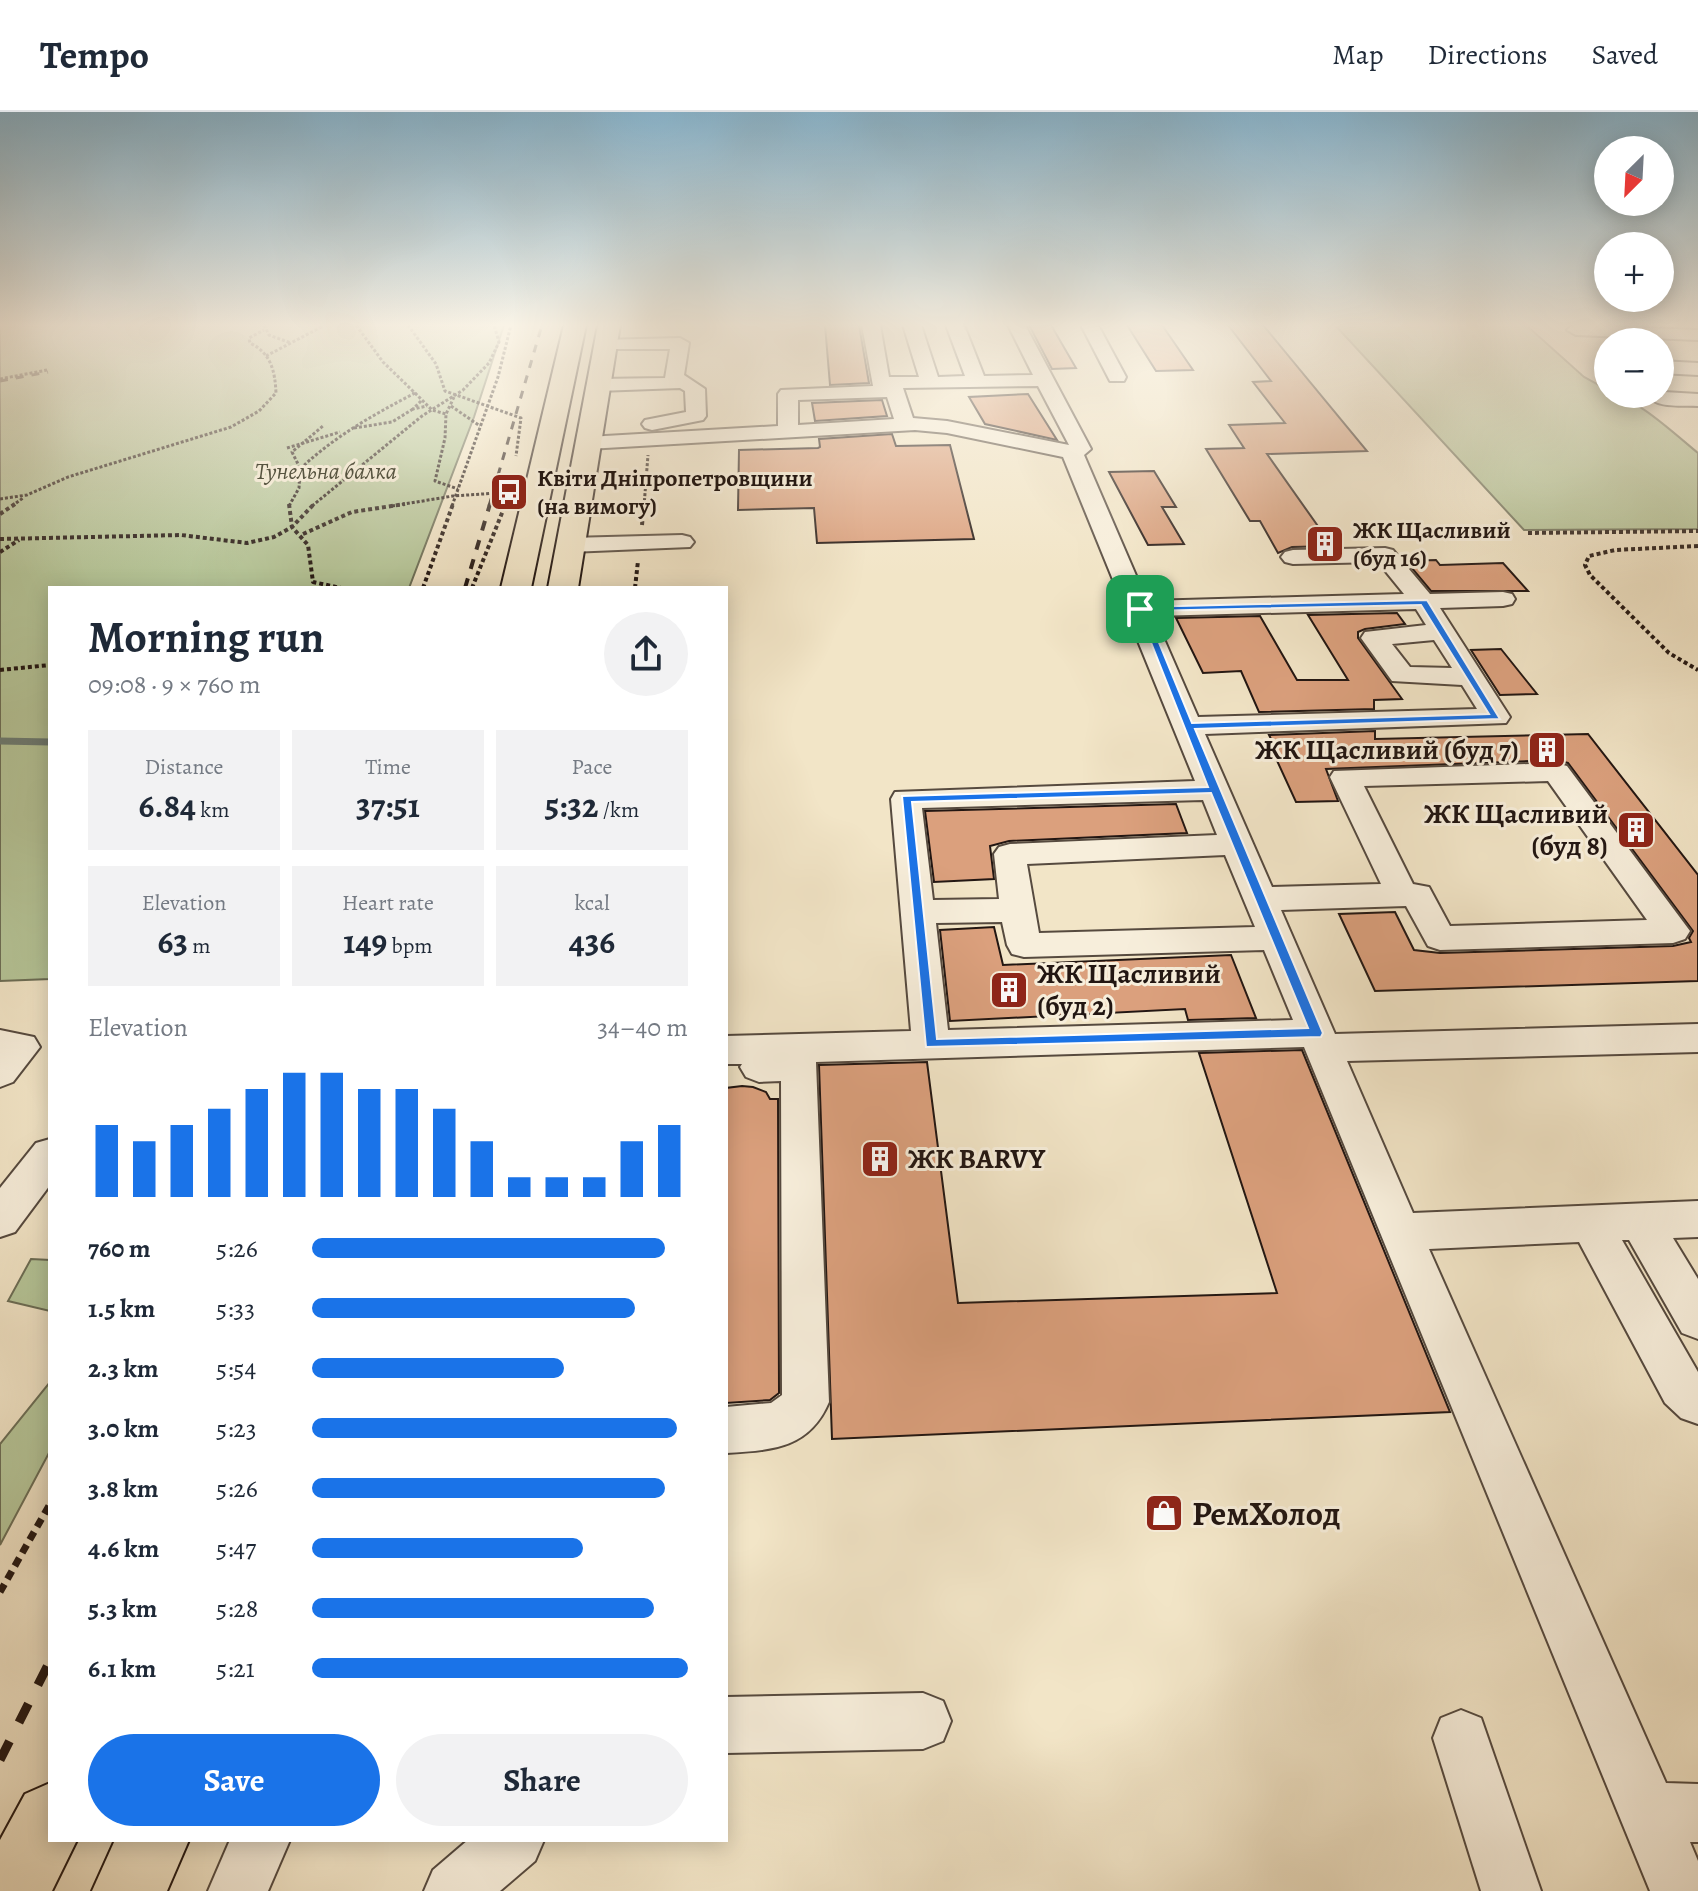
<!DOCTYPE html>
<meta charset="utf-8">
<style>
:root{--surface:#fff;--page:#f2f2f3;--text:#1f2937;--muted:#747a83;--line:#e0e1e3;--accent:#1a73e8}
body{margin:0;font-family:Alegreya,serif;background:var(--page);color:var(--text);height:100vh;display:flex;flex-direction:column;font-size:30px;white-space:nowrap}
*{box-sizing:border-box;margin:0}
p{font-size:26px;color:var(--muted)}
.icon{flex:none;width:44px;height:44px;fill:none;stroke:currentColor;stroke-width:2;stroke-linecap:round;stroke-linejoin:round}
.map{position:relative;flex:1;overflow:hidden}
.panel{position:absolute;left:48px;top:474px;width:680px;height:1256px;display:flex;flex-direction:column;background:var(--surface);border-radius:0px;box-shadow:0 4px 20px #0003}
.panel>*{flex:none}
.needle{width:52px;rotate:204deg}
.fabs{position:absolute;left:1594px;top:24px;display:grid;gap:16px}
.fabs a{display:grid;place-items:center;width:80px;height:80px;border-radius:50%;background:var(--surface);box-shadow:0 4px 20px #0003;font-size:40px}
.pin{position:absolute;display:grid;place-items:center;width:68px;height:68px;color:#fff;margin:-34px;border-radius:16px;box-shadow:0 4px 12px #0006}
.round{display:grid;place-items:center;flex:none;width:84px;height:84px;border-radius:42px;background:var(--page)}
.summary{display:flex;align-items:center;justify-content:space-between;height:136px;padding:0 40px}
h1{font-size:44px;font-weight:600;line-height:60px}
.figures{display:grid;grid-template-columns:repeat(3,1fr);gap:12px;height:136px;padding:8px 40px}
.figures div{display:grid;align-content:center;border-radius:0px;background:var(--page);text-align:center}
.figures b{font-size:34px;font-weight:600}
.figures small{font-size:22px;font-weight:400}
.figures p{font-size:22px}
.chart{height:224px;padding:16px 40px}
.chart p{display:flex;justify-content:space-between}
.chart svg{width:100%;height:144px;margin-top:8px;stroke:var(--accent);stroke-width:6}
.cta{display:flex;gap:16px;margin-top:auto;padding:16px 40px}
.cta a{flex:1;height:92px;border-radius:48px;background:var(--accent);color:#fff;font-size:32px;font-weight:600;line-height:92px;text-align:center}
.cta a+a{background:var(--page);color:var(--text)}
ul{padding:0 40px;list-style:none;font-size:26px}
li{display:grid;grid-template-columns:128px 96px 1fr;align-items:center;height:60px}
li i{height:20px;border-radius:10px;background:var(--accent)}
header{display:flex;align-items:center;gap:48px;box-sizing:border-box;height:112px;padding:0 40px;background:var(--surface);border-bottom:2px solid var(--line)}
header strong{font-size:38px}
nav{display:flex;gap:44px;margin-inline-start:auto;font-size:28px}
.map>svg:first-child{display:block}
.green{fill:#b6c699;stroke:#6c6e56;stroke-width:2}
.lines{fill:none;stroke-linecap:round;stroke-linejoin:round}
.stream{stroke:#6b7b73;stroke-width:7}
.building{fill:#dba07d;stroke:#221612;stroke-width:2}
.minor-casing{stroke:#564a3f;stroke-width:4}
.major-casing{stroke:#221612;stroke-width:4}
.path-far2{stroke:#221612;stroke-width:3;stroke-dasharray:3 2;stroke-linecap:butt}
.path-far1{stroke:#221612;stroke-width:4;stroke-dasharray:4 3;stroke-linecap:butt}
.path{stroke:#221612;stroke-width:7;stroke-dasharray:9 6;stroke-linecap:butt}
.minor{fill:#f7eedb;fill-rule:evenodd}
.major{fill:#f2e5c7;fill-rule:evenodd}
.rail-far2{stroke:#221612;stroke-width:3;stroke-dasharray:8 8;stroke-linecap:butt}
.rail-far1{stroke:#221612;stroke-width:4;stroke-dasharray:10 10;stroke-linecap:butt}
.rail{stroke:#221612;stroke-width:9;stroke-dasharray:21 21;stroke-linecap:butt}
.route{fill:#1a73e8;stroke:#fff;stroke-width:2;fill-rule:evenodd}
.labels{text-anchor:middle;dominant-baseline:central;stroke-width:6;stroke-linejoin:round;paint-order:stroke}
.far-park-label{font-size:24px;font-style:italic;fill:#565441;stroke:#f7eedb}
.far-poi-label{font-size:24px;font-weight:bold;fill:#221612;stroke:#f7eedb;text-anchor:start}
.poi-label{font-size:28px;font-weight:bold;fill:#221612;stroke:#f7eedb;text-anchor:end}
.near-poi-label{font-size:34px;font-weight:bold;fill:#221612;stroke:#f7eedb;text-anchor:start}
</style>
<header>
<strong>Tempo</strong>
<nav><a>Map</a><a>Directions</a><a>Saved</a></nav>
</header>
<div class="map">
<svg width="1698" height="1779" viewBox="0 0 1698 1779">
<rect width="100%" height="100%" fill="#f2e5c7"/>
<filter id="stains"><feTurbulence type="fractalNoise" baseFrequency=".0025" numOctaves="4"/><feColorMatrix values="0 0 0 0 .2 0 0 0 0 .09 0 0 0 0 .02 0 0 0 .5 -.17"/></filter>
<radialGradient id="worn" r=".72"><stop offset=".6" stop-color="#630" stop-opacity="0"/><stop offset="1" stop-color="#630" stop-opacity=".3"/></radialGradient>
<g class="green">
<path d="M 0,213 L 504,213 L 474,305 L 409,476 L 50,476 L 50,867 L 0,869 Z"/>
<path d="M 1335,213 L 1526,213 L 1584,265 L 1608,278 L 1608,282 C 1633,282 1678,325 1698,341 L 1698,417 L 1524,418 Z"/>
<path d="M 31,1147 L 50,1148 L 50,1199 L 8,1189 Z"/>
<path d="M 50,1270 L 50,1339 L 0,1433 L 0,1332 Z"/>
</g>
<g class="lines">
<path class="stream" d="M 0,629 L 50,630"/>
</g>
<g class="building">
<path d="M 825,213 L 859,213 L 869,271 L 830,273 Z"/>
<path d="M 1029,213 L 1051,213 L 1076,256 L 1052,257 Z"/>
<path d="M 1127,213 L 1162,213 L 1193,258 L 1156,259 Z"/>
<path d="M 1228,213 L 1263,213 L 1367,339 L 1267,342 L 1332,434 L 1292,435 L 1278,441 L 1260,409 L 1250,409 L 1206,337 L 1244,336 L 1229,313 L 1285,311 L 1253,270 L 1271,269 Z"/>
<path d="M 1028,282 L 1057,328 L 985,312 L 969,285 Z"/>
<path d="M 882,288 L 887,304 L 815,309 L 812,291 Z"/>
<path d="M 892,322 L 896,334 L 950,333 L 974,427 L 817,431 L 814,396 L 738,398 L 739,338 L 818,336 L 820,335 L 819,327 Z"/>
<path d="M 1154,359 L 1176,395 L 1162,395 L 1184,432 L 1148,433 L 1109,360 Z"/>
<path d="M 1436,448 L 1440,453 L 1503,451 L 1528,479 L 1431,479 L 1406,449 Z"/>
<path d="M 1397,501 L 1405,512 L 1365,517 L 1358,520 L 1358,526 L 1402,587 L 1374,588 L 1374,597 L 1259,600 L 1241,559 L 1203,561 L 1176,506 L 1260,504 L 1297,568 L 1348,568 L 1308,503 Z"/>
<path d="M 1501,537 L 1537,582 L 1500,583 L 1471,538 Z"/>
<path d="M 1375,619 L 1375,627 L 1588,622 L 1698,763 L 1698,869 L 1375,879 L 1339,802 L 1395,800 L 1414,838 L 1440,841 L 1673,834 L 1691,830 L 1689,826 L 1693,819 L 1568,651 L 1556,648 L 1326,657 L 1338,689 L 1296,690 L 1268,629 L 1272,629 L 1269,623 Z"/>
<path d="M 1176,692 L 1187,721 L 1009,729 L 990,734 L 994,767 L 934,770 L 925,699 Z"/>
<path d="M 994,815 L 1003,853 L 1231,843 L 1256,906 L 1188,908 L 1185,897 L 950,909 L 940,818 Z"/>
<path d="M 1302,938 L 1450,1300 L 832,1327 L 819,953 L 927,950 L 958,1191 L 1277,1181 L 1199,941 Z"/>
<path d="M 742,974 L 753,975 L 766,980 L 770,987 L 778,987 L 779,1281 L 770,1288 L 726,1291 L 726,976 Z"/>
</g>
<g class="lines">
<g class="minor-casing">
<g id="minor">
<path d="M 862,213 L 880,213 L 889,265 L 919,265 L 903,213 L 921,213 L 938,265 L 965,264 L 946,213 L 964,213 L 984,264 L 1033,263 L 1008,213 L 1025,213 L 1091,337 L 1084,343 L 1147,489 L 1404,482 L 1378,450 L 1293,452 L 1285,450 L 1281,445 L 1285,440 L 1293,438 L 1385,436 L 1393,438 L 1430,482 L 1503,480 L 1512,482 L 1515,487 L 1512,492 L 1503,494 L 1440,496 L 1510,605 L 1506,611 L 1205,622 L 1272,775 L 1381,772 L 1330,665 L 1334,659 L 1556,651 L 1567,654 L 1690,819 L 1685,827 L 1673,831 L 1440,838 L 1428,834 L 1406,794 L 1281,798 L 1335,922 L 1698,912 L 1698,940 L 1347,949 L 1413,1101 L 1698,1089 L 1698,1125 L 1673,1126 L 1698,1167 L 1698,1227 L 1682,1221 L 1629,1128 L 1622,1128 L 1698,1260 L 1698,1312 L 1681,1306 L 1665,1291 L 1579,1130 L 1429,1137 L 1666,1671 L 1698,1672 L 1698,1730 L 1690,1730 L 1698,1749 L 1698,1779 L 1650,1779 L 1304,935 L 816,950 L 829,1290 C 809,1337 772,1338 726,1341 L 726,1295 L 771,1291 L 782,1283 L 781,969 L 759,970 L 746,965 L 740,955 L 742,952 L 726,952 L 726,924 L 911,919 L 891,687 L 895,680 L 1195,669 L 1063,345 L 947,321 L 915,318 L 588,337 L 578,331 L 588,325 L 778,314 L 778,282 L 781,278 L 873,274 ZM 1038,274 L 1069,333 L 947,309 L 913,306 L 903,276 ZM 887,285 L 894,307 L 798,313 L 798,288 ZM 1416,497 L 1426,513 L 1365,520 L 1361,526 L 1392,569 L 1462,573 L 1477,597 L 1198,605 L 1154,504 ZM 1434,528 L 1452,556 L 1410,555 L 1392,532 ZM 1548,669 L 1647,808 L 1450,814 L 1429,775 L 1413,772 L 1364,674 ZM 1203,688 L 1217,723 L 1010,732 L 999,735 L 994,742 L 999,787 L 933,788 L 922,696 ZM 1225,743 L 1255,815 L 1039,821 L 1027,752 ZM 1002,810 L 1007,833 L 1012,842 L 1024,845 L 1264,838 L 1293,908 L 948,918 L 936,811 Z"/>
<path d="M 1081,213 L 1098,213 L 1126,265 L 1124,269 L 1110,269 Z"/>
<path d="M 1573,213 L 1698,218 L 1698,228 L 1576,223 L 1567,218 Z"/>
<path d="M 680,226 L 689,231 L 684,263 L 705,277 L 706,304 L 703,308 L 652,318 L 645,316 L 642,312 L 645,308 L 686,300 L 685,279 L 680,276 L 598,279 L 588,273 L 598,267 L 665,266 L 670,237 L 605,237 L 596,232 L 599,228 Z"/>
<path d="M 1660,249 L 1698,251 L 1698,263 L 1660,261 Z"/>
<path d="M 1660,277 L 1664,280 L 1698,282 L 1698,294 C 1680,293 1657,297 1645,282 L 1660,282 Z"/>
<path d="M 682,423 L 690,425 L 694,430 L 690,435 L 570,440 L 562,438 L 558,433 L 562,428 L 570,426 Z"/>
<path d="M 0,918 L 34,925 L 40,935 L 13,970 L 0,975 Z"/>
<path d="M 50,1027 L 50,1073 L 15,1120 L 0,1125 L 0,1076 L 36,1031 Z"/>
<path d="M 923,1581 L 943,1589 L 951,1609 L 943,1629 L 923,1637 L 726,1641 L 726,1585 Z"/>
<path d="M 1461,1598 L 1481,1606 L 1541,1779 L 1481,1779 L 1433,1626 L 1441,1606 Z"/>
<path d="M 230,1728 L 290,1728 L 268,1779 L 208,1779 Z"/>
<path d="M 468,1728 L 544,1728 L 535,1749 L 500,1779 L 424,1779 L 433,1758 Z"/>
</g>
</g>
<g class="major-casing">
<g id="major">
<path d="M 564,213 L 586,213 L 531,476 L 501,476 Z"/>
<path d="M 598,213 L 620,213 L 578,476 L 548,476 Z"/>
<path d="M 50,1671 L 50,1728 L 77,1728 L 75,1732 L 52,1779 L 0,1779 L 0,1728 L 25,1682 Z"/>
<path d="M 115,1728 L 189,1728 L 167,1779 L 92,1779 Z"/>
</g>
</g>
<g class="path-far2">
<path d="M 264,213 L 269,223 L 291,231"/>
<path d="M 408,213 L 436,252 L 445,279 L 521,306 L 516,344"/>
<path d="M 266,244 L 325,213"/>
<path d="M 0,267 L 47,258"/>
<path d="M 415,281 L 432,298 L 446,302"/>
<path d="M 454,285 L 446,302 L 445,326 L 435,369 L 458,377"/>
<path d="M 421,289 L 413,297 L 427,294"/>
<path d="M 451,294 L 480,314"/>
<path d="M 354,316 L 392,310 L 413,297"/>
<path d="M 287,336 L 340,320"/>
<path d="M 300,356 L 292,340 L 323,314"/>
<path d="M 0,387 L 27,383 L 68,365 L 231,315 L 259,299 L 276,281 C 275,259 271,241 250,231 L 249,226 L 264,218"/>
<path d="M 12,394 L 23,386"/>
<path d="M 289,394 L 299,376 L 300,357 C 335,324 373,303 415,281 L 383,250 L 356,213"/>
<path d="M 312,394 L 422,304 L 463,278 L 489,251 L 499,230 L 494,213"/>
<path d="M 392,394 L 453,384 L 512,380"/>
<path d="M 452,394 L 498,265 L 511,213"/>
<path d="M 644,394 L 648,343"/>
</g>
<g class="path-far1">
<path d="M 289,392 L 292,415 L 308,433 L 313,470 L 341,476"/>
<path d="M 0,402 L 15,392"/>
<path d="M 642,413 L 644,392"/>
<path d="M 1528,421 L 1698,419"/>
<path d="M 303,422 L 352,400 L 405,392"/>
<path d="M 0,427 L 181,423 L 247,431 L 274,425 L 292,415 L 314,392"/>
<path d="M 1698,434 L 1615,438 L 1589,444 L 1585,453 L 1590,463 L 1669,541 L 1698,558"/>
<path d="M 0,440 L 19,428"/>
<path d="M 423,476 L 453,392"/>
<path d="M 472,476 L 504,396"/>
<path d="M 635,476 L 638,449"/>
<path d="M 0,558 L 50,553"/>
</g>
<path class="path" d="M 0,1480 L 50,1392"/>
<use href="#minor" class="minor"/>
<use href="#major" class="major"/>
<g class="rail-far2">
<path d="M 0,269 L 48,260"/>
<path d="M 489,394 L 542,213"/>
</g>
<path class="rail-far1" d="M 465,476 L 490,392"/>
<path class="rail" d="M 0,1648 L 50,1549"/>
</g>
<linearGradient id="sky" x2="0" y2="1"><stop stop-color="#89b8d3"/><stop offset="0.46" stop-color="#f9f3e6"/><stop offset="1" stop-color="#f9f3e6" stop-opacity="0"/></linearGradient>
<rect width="1698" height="463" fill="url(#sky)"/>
<path class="route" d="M 1427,488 L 1500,607 L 1195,617 L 1323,921 L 1321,925 L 926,935 L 902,684 L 1208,675 L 1137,495 ZM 1421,493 L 1489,602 L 1192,611 L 1146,499 ZM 1211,681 L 1308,916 L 937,927 L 912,690 Z"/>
<defs>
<g id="bus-square" transform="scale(2)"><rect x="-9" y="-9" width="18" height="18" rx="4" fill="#8f2418" stroke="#f7eedb"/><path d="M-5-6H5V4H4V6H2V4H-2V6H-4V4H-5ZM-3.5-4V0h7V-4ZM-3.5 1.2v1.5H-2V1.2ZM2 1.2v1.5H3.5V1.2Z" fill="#fff"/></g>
<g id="building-square" transform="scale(2)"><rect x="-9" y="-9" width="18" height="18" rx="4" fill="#8f2418" stroke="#f7eedb"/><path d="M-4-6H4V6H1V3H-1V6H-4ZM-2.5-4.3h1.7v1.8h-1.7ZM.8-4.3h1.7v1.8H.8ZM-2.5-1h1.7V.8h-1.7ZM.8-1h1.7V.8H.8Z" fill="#fff"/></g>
<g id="shop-square" transform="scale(2)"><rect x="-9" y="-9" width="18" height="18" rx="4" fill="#8f2418" stroke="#f7eedb"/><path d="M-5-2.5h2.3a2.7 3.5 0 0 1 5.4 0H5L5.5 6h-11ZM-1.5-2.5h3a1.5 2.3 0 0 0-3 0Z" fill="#fff"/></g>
</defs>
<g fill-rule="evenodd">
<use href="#bus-square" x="509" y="380"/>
<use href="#building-square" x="1325" y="432"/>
<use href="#building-square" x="1547" y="638"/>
<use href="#building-square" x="1636" y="718"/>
<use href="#building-square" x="1009" y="878"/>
<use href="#building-square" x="880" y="1047"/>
<use href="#shop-square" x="1164" y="1401"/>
</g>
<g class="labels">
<g class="far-park-label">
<text x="326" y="359">Тунельна балка</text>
</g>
<g class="far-poi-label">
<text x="537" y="366">Квіти Дніпропетровщини<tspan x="537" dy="28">(на вимогу)</tspan></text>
<text x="1353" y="418">ЖК Щасливий<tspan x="1353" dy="28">(буд 16)</tspan></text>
</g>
<g class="poi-label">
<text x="1519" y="638">ЖК Щасливий (буд 7)</text>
<text x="1608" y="702">ЖК Щасливий<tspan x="1608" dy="32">(буд 8)</tspan></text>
<text x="1037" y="862" text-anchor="start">ЖК Щасливий<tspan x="1037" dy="32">(буд 2)</tspan></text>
<text x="908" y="1047" text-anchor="start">ЖК BARVY</text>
</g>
<g class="near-poi-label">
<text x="1192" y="1401">РемХолод</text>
</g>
</g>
<rect width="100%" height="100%" filter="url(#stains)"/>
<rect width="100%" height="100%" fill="url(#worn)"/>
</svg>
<div class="fabs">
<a><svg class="needle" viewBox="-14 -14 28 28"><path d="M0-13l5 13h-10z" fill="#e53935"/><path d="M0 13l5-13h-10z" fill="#747a83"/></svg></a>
<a>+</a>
<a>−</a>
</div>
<div class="pin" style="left:1140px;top:497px;background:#1e9e55"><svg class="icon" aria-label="arrive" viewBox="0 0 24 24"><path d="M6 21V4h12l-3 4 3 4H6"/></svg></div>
<section class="panel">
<div class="summary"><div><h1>Morning run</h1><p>09:08 · 9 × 760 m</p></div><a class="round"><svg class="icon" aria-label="share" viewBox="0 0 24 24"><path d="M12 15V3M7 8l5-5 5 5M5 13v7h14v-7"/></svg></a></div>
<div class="figures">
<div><p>Distance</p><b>6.84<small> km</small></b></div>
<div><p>Time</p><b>37:51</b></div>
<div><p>Pace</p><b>5:32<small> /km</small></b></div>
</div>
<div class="figures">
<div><p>Elevation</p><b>63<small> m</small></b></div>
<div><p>Heart rate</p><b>149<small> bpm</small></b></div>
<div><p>kcal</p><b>436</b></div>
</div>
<div class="chart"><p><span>Elevation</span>34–40 m</p>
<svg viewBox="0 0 160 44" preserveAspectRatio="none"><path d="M5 44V22M15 44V27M25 44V22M35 44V17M45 44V11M55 44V6M65 44V6M75 44V11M85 44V11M95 44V17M105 44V27M115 44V38M125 44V38M135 44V38M145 44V27M155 44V22"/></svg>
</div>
<ul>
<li><b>760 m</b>5:26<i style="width:94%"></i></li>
<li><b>1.5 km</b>5:33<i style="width:86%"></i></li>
<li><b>2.3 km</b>5:54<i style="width:67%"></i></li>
<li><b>3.0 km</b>5:23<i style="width:97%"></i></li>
<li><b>3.8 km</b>5:26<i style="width:94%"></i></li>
<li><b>4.6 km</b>5:47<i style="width:72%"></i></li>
<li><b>5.3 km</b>5:28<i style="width:91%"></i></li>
<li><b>6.1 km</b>5:21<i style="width:100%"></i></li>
</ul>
<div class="cta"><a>Save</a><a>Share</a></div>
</section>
</div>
